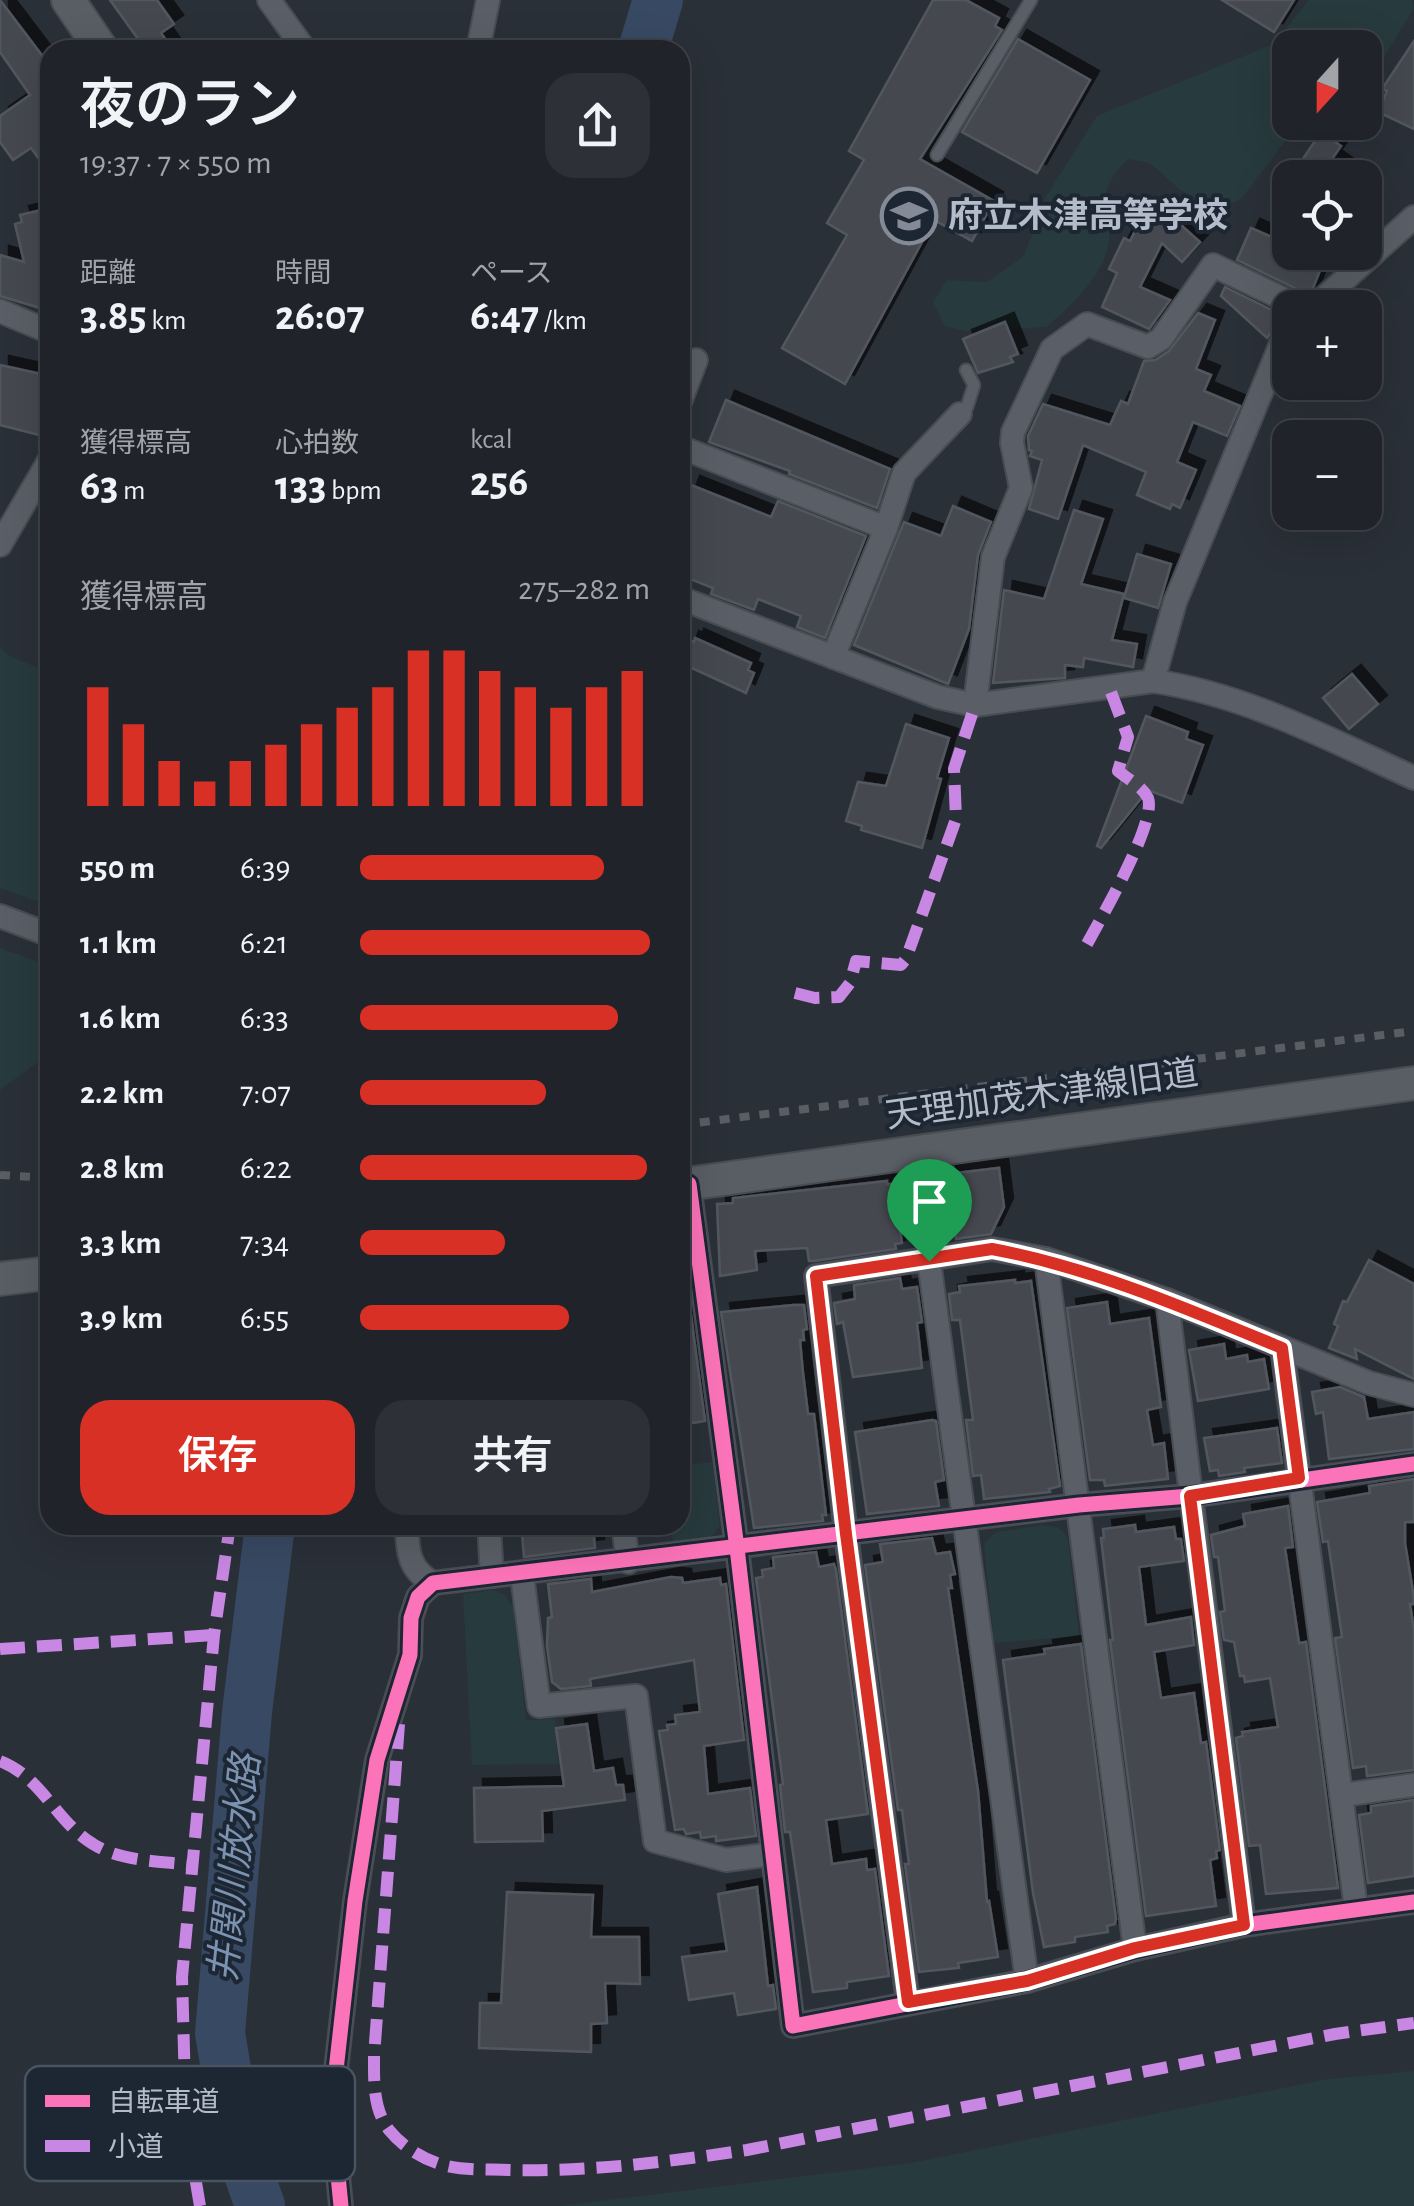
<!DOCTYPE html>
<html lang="ja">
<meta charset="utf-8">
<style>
:root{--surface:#20242a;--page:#2d3036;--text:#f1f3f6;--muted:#a2a4a8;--line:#3d4147;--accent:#d93025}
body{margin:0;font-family:"Alegreya Sans","Noto Sans JP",sans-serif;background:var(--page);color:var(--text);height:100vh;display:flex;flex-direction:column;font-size:38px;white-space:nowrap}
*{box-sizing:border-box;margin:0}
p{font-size:32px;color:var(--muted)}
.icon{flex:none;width:55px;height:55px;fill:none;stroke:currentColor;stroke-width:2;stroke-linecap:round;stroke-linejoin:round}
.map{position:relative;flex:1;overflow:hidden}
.panel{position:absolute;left:40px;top:40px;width:650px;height:1495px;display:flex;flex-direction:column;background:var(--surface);border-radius:30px;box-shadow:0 10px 40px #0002,0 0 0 2px var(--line)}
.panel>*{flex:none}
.needle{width:65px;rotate:201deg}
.buttons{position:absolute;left:1272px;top:30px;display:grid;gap:20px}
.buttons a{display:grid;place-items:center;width:110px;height:110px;border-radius:20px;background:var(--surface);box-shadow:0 10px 40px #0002,0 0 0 2px var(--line);font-size:50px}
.pin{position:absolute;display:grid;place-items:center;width:85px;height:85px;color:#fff;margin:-102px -42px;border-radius:50% 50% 50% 0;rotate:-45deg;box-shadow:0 0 10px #0007}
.pin .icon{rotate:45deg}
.round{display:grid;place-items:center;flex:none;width:105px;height:105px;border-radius:30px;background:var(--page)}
.headline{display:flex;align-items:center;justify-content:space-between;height:170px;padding:0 40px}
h1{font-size:55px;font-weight:600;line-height:75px}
.stats{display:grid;grid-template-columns:repeat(3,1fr);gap:15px;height:170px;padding:10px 40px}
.stats div{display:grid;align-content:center}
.stats b{font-size:42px;font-weight:600}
.stats small{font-size:28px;font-weight:400}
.stats p{font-size:28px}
.chart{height:280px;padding:20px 40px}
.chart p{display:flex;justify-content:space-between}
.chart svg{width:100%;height:180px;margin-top:10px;stroke:var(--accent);stroke-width:6}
.button{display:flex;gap:20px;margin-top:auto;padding:20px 40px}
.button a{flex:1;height:115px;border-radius:30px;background:var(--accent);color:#fff;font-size:40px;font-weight:600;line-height:115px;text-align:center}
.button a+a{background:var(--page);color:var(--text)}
ul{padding:0 40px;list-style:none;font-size:32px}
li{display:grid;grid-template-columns:160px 120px 1fr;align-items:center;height:75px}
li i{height:25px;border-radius:12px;background:var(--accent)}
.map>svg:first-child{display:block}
.green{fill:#273a3e}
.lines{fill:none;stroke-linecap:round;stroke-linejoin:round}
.river{stroke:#384963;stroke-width:50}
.building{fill:#444950;stroke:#52575f;stroke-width:2.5;filter:url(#shadow)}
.lane-casing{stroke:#484c53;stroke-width:15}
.street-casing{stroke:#484c53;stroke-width:26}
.secondary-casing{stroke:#484c53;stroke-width:36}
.lane{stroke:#5a5e66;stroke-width:11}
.street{stroke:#5a5e66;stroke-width:22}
.secondary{stroke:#595d64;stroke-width:32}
.rail{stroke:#595d64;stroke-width:8;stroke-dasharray:10 10;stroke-linecap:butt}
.quiet{stroke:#c787e3;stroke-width:12;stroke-dasharray:25 12;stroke-linecap:butt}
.cycleway-casing{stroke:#1d2633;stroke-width:21}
.cycleway{stroke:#fb73b8;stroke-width:15}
.route-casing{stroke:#fff;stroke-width:20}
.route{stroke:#d93025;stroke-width:12}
.labels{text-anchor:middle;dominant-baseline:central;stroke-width:8;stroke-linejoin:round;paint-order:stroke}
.poi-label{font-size:35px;font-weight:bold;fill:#b4bcc9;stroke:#1d2633;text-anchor:start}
.street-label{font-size:35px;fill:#b4bcc9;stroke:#1d2633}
.water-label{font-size:38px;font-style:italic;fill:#7c92b1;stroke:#1d2633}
.key{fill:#1d2633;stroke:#4a5360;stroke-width:2.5}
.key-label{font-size:28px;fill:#b4bcc9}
</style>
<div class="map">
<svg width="1414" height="2206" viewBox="0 0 1414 2206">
<defs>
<filter id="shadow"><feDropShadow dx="9" dy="-9" stdDeviation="0" flood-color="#0009"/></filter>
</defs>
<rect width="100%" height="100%" fill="#2a3038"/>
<g class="green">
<path d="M 1309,0 L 1412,0 L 1414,8 L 1365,88 L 1365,48 L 1290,48 L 1290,122 L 1299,123 L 1241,199 L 1216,211 L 1179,189 L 1150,163 L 1128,159 C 1081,206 1124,215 1103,261 C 1092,287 1067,308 1047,327 L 966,331 L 945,326 L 933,302 L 947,280 L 987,282 L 1024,256 L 1045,198 L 1097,116 L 1273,44 Z"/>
<path d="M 0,648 L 11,657 L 44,670 L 50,662 L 50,906 L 0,888 Z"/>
<path d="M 0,948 L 50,966 L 50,1053 L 0,1090 Z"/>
<path d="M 712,1462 L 720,1526 L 710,1538 L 673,1545 L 671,1525 L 680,1525 L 680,1466 Z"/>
<path d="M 1042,1525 C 1054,1526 1062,1527 1068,1539 L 1079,1636 L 994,1643 L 984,1544 L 996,1532 Z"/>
<path d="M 493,1590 L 505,1595 L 513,1607 L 526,1720 L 555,1719 L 558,1764 L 472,1765 L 463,1594 Z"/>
<path d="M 1414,2071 L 1414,2206 L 558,2206 L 911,2163 L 1328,2079 Z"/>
</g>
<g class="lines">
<g class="river">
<path d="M 643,50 L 658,0"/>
<path d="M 260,2206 L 238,2142 L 220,2033 L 247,1712 L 270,1525"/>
</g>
</g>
<g class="building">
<path d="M 0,0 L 50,66 L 50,174 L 31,148 L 13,160 L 0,142 L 0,116 L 30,95 L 0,52 Z"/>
<path d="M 110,0 L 157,0 L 174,24 L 161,33 L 173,50 L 146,50 Z"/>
<path d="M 933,0 L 966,0 L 999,18 L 995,26 L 1002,30 L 920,159 L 994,201 L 972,241 L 934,220 L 845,384 L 782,348 L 847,235 L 827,223 L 864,160 L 849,151 Z"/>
<path d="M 1222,0 L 1294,0 L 1274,32 Z"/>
<path d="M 1018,39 L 1090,80 L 1037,173 L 962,132 Z"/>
<path d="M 1414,41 L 1414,129 L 1378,112 L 1387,91 L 1382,89 Z"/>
<path d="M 1321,132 L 1341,146 L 1332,159 L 1359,178 L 1290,178 Z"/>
<path d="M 1161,207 L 1200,242 L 1182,262 L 1162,243 L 1140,287 L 1170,300 L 1149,329 L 1102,307 L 1117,273 L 1109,269 L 1124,238 L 1130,241 L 1137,227 L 1142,229 Z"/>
<path d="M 50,208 L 50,311 L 0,296 L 0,255 L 24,262 L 15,224 L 22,222 L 20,215 Z"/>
<path d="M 1251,228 L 1290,245 L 1290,255 L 1321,268 L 1313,288 L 1307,294 L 1237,260 Z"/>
<path d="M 1225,287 L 1284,316 L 1267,338 L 1221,296 Z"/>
<path d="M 1198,313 L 1215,320 L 1196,369 L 1211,375 L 1204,391 L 1240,406 L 1227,436 L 1193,422 L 1177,462 L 1196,470 L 1180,508 L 1172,504 L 1170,509 L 1137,495 L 1146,472 L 1083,445 L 1058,519 L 1029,509 L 1042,460 L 1030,456 L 1032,451 L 1029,450 L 1028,436 L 1043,404 L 1110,425 L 1121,401 L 1128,404 L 1144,361 L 1155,360 L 1169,351 Z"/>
<path d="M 1005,322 L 1018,354 L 1010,357 L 1013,362 L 978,373 L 963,339 Z"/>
<path d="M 0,365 L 50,376 L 39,435 L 0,425 Z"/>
<path d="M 726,400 L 890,469 L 877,508 L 789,474 L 790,471 L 709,442 Z"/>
<path d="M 691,485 L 771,517 L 778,501 L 866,536 L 825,638 L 797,627 L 801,616 L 758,599 L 754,610 L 711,594 L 713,588 L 680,575 L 680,494 L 687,496 Z"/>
<path d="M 953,506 L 991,522 L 978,555 L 969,629 L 948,684 L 854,645 L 904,522 L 941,536 Z"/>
<path d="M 1074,510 L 1103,519 L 1081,584 L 1124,594 L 1112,640 L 1137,644 L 1133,667 L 1084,658 L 1083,667 L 1065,665 L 1065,678 L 993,683 L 1004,590 L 1044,599 Z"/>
<path d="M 1137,554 L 1171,564 L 1158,608 L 1124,598 Z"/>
<path d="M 695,638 L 751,663 L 748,670 L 754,673 L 746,693 L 681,663 L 690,640 L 694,642 Z"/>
<path d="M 1352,674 L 1378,704 L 1349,729 L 1323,698 Z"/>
<path d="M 1146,716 L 1188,732 L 1186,739 L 1203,745 L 1182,803 L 1148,790 L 1101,848 L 1097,846 Z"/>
<path d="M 906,724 L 949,738 L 937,778 L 941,779 L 922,848 L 861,830 L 862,826 L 846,821 L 858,782 L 886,786 Z"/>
<path d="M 999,1168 L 1004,1207 L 991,1234 L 956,1239 L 947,1174 Z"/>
<path d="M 887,1181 L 887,1184 L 893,1184 L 895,1214 L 898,1214 L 902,1243 L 895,1244 L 896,1249 L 814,1261 L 809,1261 L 807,1248 L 755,1251 L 757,1270 L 720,1276 L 717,1204 L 733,1203 L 733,1198 Z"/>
<path d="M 1369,1260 L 1414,1284 L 1414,1379 L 1355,1349 L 1357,1359 L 1329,1348 L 1338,1326 L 1334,1324 L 1343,1301 L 1347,1302 Z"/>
<path d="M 900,1278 L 902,1289 L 917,1287 L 922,1322 L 917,1323 L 922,1368 L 853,1377 L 843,1322 L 837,1324 L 834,1303 L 855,1299 L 854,1285 Z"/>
<path d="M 1015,1280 L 1015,1283 L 1031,1281 L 1060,1486 L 1049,1489 L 1050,1492 L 984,1499 L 981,1475 L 973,1476 L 966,1420 L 973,1420 L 960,1320 L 952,1320 L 949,1294 L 960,1292 L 959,1286 Z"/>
<path d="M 1107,1302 L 1110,1324 L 1149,1318 L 1161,1407 L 1147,1410 L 1153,1445 L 1164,1443 L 1168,1479 L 1105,1486 L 1104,1480 L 1090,1480 L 1067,1308 Z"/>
<path d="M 794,1305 L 804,1305 L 807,1329 L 803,1330 L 804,1340 L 800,1340 L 803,1373 L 808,1414 L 814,1414 L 826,1515 L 822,1515 L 823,1521 L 754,1528 L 721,1312 Z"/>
<path d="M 691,1315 L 705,1421 L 680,1425 L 680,1316 Z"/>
<path d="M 1224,1344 L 1226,1359 L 1247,1355 L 1248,1362 L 1264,1359 L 1269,1389 L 1198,1401 L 1189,1350 Z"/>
<path d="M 1340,1387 L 1364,1397 L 1368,1419 L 1414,1412 L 1414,1449 L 1329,1459 L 1323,1412 L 1316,1414 L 1312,1392 Z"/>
<path d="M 932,1420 L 936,1421 L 944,1480 L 935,1482 L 939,1506 L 867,1514 L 855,1432 Z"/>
<path d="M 1277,1428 L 1282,1463 L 1244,1468 L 1245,1472 L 1219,1476 L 1218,1470 L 1210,1471 L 1204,1438 Z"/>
<path d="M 1414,1479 L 1414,1522 L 1405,1522 L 1405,1543 L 1414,1598 L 1414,1604 L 1410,1604 L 1414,1630 L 1414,1770 L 1367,1776 L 1366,1766 L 1353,1768 L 1335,1638 L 1342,1637 L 1328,1541 L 1323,1542 L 1317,1502 L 1370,1493 L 1369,1486 Z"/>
<path d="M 1288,1506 L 1293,1547 L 1285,1548 L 1299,1643 L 1306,1642 L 1338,1888 L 1266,1894 L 1260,1845 L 1249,1846 L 1236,1738 L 1243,1736 L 1242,1732 L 1278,1727 L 1270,1678 L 1245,1682 L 1244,1676 L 1240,1676 L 1234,1642 L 1224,1640 L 1220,1612 L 1225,1611 L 1218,1557 L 1214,1557 L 1211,1535 L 1245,1526 L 1243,1514 Z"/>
<path d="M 527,1525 L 593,1526 L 595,1548 L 524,1557 L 522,1534 L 528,1534 Z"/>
<path d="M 1135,1525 L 1136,1532 L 1174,1527 L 1176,1539 L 1181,1539 L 1184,1561 L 1139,1567 L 1146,1625 L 1191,1617 L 1194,1645 L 1154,1652 L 1161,1698 L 1194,1693 L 1201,1743 L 1206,1742 L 1220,1850 L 1216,1851 L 1217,1858 L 1210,1860 L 1216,1906 L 1146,1916 L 1110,1640 L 1113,1640 L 1101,1538 L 1104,1538 L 1103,1529 Z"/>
<path d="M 932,1538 L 936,1554 L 950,1552 L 955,1574 L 950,1575 L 952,1588 L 948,1588 L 978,1791 L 987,1902 L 989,1901 L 998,1957 L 958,1963 L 959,1968 L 919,1972 L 905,1864 L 909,1864 L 902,1810 L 898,1810 L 865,1565 L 883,1562 L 880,1544 Z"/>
<path d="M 816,1552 L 819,1567 L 834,1564 L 836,1570 L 868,1814 L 826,1820 L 832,1864 L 866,1859 L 867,1870 L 875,1869 L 889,1976 L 847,1982 L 847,1988 L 813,1992 L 790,1832 L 785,1832 L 780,1785 L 783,1784 L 756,1578 L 763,1577 L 762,1570 L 774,1568 L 773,1557 Z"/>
<path d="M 671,1577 L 682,1578 L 683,1583 L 720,1578 L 721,1585 L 726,1584 L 744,1740 L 704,1746 L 708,1794 L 750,1788 L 756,1836 L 716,1841 L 716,1836 L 701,1838 L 700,1832 L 686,1834 L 684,1829 L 675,1830 L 659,1731 L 668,1730 L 667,1725 L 676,1724 L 675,1715 L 700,1712 L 694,1660 L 590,1679 L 591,1686 L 561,1689 L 552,1682 L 547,1646 L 548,1618 L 552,1617 L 548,1584 L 591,1579 L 592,1592 Z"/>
<path d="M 1081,1644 L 1116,1919 L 1115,1924 L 1107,1926 L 1108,1932 L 1075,1937 L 1075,1942 L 1044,1947 L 1033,1893 L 1003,1660 L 1045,1654 L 1044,1649 Z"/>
<path d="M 587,1724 L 594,1771 L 613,1768 L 616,1785 L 623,1785 L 625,1800 L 542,1811 L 543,1841 L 475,1842 L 474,1788 L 564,1786 L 556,1728 Z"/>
<path d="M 1414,1800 L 1414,1876 L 1368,1883 L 1359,1815 L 1371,1813 L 1371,1806 Z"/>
<path d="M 757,1887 L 768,1986 L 773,1985 L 776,2009 L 738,2015 L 734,1993 L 689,2000 L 682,1957 L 727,1951 L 718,1894 Z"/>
<path d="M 507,1892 L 593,1895 L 591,1937 L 639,1937 L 640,1984 L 605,1983 L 607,2023 L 591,2024 L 591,2052 L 479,2048 L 480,2003 L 501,2003 Z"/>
</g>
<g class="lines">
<g class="lane-casing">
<g id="lane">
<path d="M 937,155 L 1031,0"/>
<path d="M 960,414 L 967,407 L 974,385 L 966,370"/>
</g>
</g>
<g class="street-casing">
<g id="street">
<path d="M 269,0 L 305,50"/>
<path d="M 478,50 L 488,0"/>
<path d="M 1313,308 L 1414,217"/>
<path d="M 0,311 L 50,332"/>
<path d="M 680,402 L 696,360"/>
<path d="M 680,447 L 886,528 L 833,657"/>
<path d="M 886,528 L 904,473 L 960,414"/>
<path d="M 0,545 L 50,459"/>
<path d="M 680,598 L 938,697 L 975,705 L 1153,681 L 1175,602 L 1281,344 L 1290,334"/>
<path d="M 1153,681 C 1245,694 1331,740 1414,778"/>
<path d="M 975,705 L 993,557 L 1021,488 L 1012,443 L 1013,432 L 1052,349 L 1087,324 L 1148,347 L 1161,339 L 1213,265 L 1302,308"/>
<path d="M 0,916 L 50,935"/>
<path d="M 918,1153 L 929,1261 L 1027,1981"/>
<path d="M 689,1184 L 737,1548 L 793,2026 L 1027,1981 L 1135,1949 L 1244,1925 L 1414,1902"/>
<path d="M 1046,1259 L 1135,1949"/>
<path d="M 1167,1300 L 1244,1925"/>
<path d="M 1282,1348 L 1356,1908"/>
<path d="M 407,1525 C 407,1551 409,1570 433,1583"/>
<path d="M 489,1525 L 492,1576"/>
<path d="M 623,1525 L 628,1562"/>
<path d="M 522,1575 L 539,1706 L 636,1696 L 655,1841 L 726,1860 L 772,1854"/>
<path d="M 1343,1795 L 1414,1785"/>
<path d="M 908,2002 L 846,1534 L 816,1276 L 992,1249 L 1046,1259 L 1167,1300 L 1369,1383 L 1414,1395"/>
<path d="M 341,2206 L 335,2145 L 335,2079 L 355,1901 L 377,1760 L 410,1655 L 411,1618 L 418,1597 L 433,1583 L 1079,1505 L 1190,1496 L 1414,1464"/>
</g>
</g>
<g class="secondary-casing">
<g id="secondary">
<path d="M 68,0 L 102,50"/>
<path d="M 680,1185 L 1414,1083"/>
<path d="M 0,1279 L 50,1273"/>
</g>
</g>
<use href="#lane" class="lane"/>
<use href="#street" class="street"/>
<use href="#secondary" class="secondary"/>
<g class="rail">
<path d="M 680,1125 L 1414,1031"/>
<path d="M 0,1175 L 50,1178"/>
</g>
<g class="quiet">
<path d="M 1087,944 C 1101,918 1157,822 1148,798 C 1143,787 1128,779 1118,771 L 1128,737 L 1109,687"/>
<path d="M 795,993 L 815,998 L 839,997 L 850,983 L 856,961 L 901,965 L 906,959 L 956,819 L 954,769 L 975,705"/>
<path d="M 0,1649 L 214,1635"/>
<path d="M 399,1724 L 374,2056 C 374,2082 373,2109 389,2130 C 402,2146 421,2158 440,2164 C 462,2171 486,2169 509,2170 C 589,2172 667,2162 747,2150 L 1335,2034 L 1414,2023"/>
<path d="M 0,1761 C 42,1777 56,1822 93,1844 C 121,1862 161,1861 192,1865"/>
<path d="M 200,2206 L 186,2124 L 182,1977 L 214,1635 L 230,1525"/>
</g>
<g class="cycleway-casing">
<g id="cycleway">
<path d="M 689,1184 L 737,1548 L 793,2026 L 1027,1981 L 1135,1949 L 1244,1925 L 1414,1902"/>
<path d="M 341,2206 L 335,2145 L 335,2079 L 355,1901 L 377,1760 L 410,1655 L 411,1618 L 418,1597 L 433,1583 L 1079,1505 L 1190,1496 L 1414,1464"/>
</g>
</g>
<use href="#cycleway" class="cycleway"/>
</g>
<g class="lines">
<g class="route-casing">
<path id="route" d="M 992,1249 C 1093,1268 1188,1309 1282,1348 L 1299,1478 L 1190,1496 L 1244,1925 L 1135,1948 L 1027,1981 L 908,2002 L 846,1534 L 816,1276 Z"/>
</g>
<use href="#route" class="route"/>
</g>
<defs>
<g id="school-ring" transform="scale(2.875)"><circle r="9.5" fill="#1d2633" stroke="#848b96" stroke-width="1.5"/><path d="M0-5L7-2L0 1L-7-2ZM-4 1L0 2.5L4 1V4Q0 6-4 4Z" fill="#848b96"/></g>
</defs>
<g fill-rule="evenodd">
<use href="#school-ring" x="909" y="216"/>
</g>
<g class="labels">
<g class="poi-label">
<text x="948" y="216">府立木津高等学校</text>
</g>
<g class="street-label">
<text transform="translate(1042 1095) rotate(-8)">天理加茂木津線旧道</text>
</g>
<g class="water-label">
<text transform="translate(236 1868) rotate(-84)">井関川放水路</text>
</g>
</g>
<rect x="25" y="2066" width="330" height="115" rx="15" class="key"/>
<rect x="45" y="2095" width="45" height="12" fill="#fb73b8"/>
<rect x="45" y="2140" width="45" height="12" fill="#c787e3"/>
<g class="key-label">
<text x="108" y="2111">自転車道</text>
<text x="108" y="2156">小道</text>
</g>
</svg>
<div class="buttons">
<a><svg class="needle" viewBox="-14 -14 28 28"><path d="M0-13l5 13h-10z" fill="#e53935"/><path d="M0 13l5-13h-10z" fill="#a2a4a8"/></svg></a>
<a><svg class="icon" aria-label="locate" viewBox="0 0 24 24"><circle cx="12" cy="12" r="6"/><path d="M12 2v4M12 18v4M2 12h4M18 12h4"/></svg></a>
<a>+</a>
<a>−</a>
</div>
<div class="pin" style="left:929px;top:1261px;background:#1e9e55"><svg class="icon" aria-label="arrive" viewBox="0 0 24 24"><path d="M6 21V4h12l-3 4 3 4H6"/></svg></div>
<section class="panel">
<div class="headline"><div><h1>夜のラン</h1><p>19:37 · 7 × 550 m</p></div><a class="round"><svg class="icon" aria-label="share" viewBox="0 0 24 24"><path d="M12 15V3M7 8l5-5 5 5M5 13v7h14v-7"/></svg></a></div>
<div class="stats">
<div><p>距離</p><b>3.85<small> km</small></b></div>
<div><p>時間</p><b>26:07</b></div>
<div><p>ペース</p><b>6:47<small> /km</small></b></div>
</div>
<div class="stats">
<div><p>獲得標高</p><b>63<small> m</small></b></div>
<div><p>心拍数</p><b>133<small> bpm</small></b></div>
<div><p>kcal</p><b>256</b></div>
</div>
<div class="chart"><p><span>獲得標高</span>275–282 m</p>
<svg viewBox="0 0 160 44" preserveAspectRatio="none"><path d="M5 44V15M15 44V24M25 44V33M35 44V38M45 44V33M55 44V29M65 44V24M75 44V20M85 44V15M95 44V6M105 44V6M115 44V11M125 44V15M135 44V20M145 44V15M155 44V11"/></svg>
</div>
<ul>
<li><b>550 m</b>6:39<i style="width:84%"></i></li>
<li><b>1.1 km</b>6:21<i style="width:100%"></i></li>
<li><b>1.6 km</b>6:33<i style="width:89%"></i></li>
<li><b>2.2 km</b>7:07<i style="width:64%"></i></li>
<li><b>2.8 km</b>6:22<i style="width:99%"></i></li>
<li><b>3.3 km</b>7:34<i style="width:50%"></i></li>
<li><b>3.9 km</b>6:55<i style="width:72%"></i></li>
</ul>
<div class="button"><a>保存</a><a>共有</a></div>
</section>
</div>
